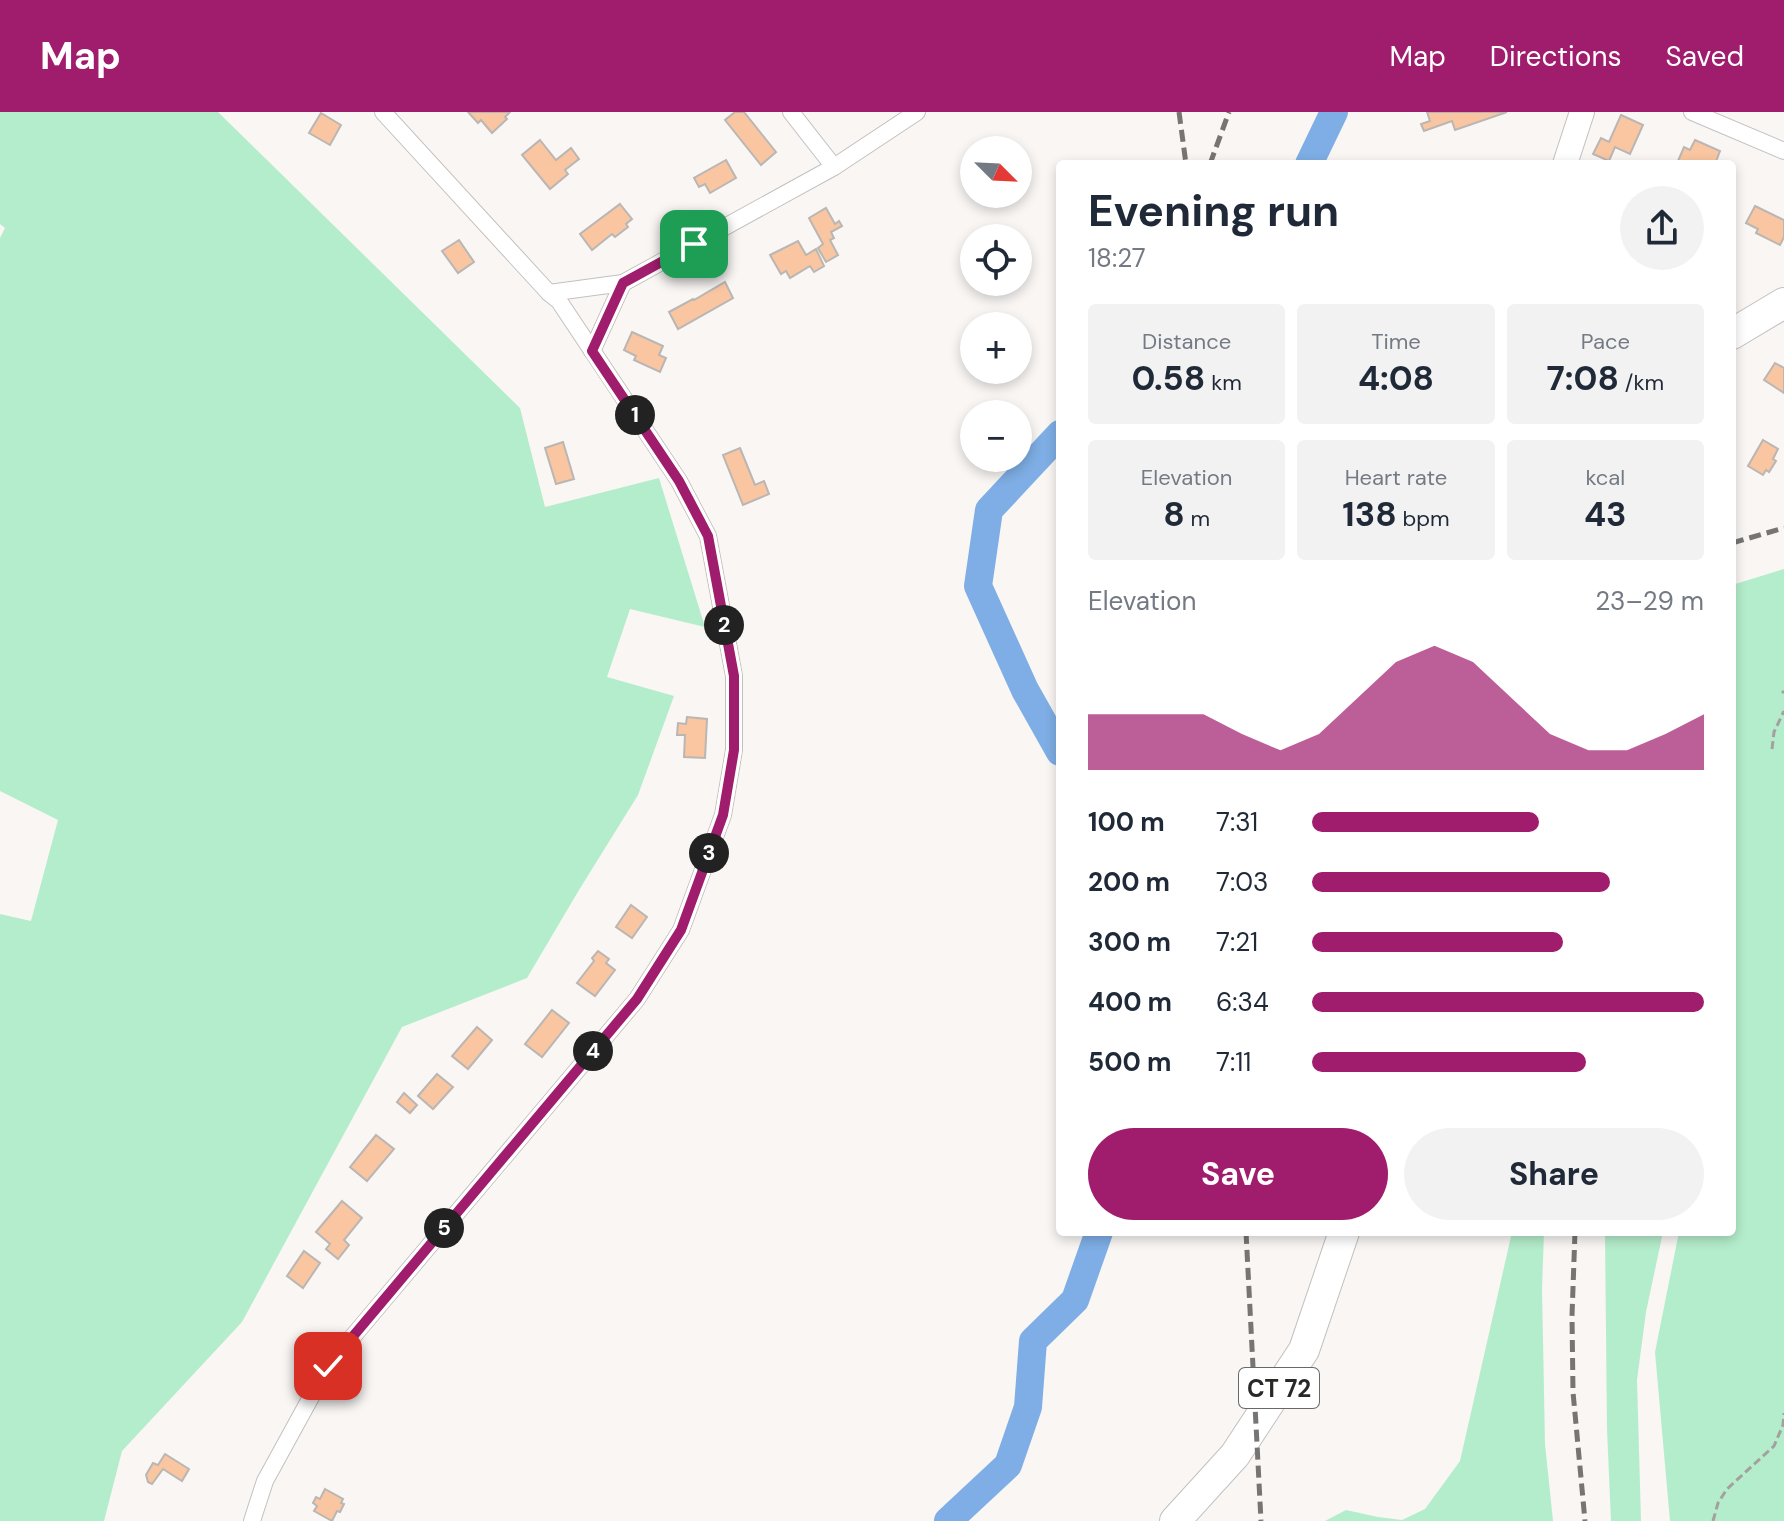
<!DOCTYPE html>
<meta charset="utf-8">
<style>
:root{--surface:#fff;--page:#f2f2f3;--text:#1f2937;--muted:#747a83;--accent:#a01c6d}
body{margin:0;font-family:"DM Sans",sans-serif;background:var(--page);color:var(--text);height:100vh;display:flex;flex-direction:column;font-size:30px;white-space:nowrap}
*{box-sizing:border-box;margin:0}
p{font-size:26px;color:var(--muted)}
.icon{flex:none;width:44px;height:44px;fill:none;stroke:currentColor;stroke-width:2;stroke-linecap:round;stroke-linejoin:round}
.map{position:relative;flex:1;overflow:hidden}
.side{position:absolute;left:1056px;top:48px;width:680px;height:1076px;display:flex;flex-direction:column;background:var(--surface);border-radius:8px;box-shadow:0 4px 12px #0003}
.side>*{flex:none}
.needle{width:52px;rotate:114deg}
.buttons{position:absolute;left:960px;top:24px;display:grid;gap:16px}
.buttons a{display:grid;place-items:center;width:72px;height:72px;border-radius:50%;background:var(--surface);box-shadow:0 4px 12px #0003;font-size:40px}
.pin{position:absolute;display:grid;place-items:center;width:68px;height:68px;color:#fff;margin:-34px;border-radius:16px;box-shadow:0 4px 12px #0006}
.km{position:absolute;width:40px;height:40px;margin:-20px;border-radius:50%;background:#222;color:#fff;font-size:22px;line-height:40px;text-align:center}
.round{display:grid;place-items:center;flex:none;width:84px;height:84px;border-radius:42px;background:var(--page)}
.overview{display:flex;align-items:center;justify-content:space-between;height:136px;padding:0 32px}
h1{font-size:44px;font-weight:700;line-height:60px}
.figures{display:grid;grid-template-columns:repeat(3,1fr);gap:12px;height:136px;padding:8px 32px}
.figures div{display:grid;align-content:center;border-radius:8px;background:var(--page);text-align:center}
.figures b{font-size:34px;font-weight:700}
.figures small{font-size:22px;font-weight:400}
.figures p{font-size:22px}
.chart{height:224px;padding:16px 32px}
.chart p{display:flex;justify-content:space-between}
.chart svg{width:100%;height:144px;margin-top:8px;fill:var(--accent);opacity:.7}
.cta{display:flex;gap:16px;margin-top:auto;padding:16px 32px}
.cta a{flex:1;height:92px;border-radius:48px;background:var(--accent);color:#fff;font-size:32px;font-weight:700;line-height:92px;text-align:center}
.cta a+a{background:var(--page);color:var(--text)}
ul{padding:0 32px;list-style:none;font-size:26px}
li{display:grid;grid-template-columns:128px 96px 1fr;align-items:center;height:60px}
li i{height:20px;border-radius:10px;background:var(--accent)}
header{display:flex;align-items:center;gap:48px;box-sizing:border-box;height:112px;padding:0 40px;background:var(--accent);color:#fff}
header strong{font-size:38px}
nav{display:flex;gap:44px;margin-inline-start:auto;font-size:28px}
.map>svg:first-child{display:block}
.green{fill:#b4edcb}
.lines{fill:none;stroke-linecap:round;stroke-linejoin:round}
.river{stroke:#7eaee5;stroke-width:28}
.building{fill:#f9c6a1;stroke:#b9b6b4;stroke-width:2}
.street-casing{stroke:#c3c0bf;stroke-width:18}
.secondary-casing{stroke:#c3c0bf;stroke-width:26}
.highway-casing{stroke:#c3c0bf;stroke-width:32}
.path{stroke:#a3a19f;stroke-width:3;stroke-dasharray:8 4;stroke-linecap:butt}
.street{stroke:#fff;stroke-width:16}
.secondary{stroke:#fff;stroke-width:24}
.highway{stroke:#fff;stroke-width:30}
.rail{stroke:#767573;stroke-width:5;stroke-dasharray:12 6;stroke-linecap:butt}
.route-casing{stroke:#fff;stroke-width:16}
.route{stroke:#a01c6d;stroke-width:10}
.labels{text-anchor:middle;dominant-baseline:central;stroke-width:7;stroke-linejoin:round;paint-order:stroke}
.shield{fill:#fff;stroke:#696868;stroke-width:2}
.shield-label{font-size:24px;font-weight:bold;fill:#292827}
</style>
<header>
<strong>Map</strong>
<nav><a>Map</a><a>Directions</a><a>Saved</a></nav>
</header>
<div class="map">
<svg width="1784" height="1409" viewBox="0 0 1784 1409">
<rect width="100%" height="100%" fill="#f9f6f4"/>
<g class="green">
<path d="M 0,0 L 218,0 L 520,296 L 545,395 L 659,366 L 705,515 L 630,497 L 607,565 L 674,584 L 638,683 L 579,778 L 527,866 L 402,915 L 242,1210 L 122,1339 L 104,1409 L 0,1409 L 0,802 L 31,809 L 58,708 L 0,679 L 0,126 L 5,116 L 0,112 Z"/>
<path d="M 1784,457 L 1784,1409 L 1670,1409 L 1655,1240 L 1679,1120 L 1732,1120 L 1732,473 Z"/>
<path d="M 1512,1120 L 1544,1120 L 1542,1177 L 1545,1332 L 1553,1409 L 1325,1409 L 1346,1398 L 1378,1405 L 1402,1408 L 1425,1397 L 1460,1349 Z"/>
<path d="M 1605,1120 L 1663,1120 L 1646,1200 L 1637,1268 L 1641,1409 L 1611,1409 L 1607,1317 Z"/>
</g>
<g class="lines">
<g class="river">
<path d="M 1309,52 L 1334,0"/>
<path d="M 1060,322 L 989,398 L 978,474 L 1025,578 L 1060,640"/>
<path d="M 948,1409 L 1008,1353 L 1028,1295 L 1033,1229 L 1075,1188 L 1099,1120"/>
</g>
</g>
<g class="building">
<path d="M 468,0 L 510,0 L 505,5 L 507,7 L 492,21 L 481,8 L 478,11 Z"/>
<path d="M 735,0 L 744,0 L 776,40 L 761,53 L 725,8 Z"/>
<path d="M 1427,0 L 1507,0 L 1455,18 L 1452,9 L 1424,19 L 1421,12 L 1430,9 Z"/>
<path d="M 321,1 L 341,13 L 330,33 L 309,21 Z"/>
<path d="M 1621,3 L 1643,13 L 1630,42 L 1615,35 L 1609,49 L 1593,42 L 1601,26 L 1609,30 Z"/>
<path d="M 540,28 L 556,48 L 571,36 L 579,47 L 565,58 L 568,62 L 550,77 L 522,43 Z"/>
<path d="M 1695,28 L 1720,39 L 1715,52 L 1684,52 L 1678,49 L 1684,35 L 1690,38 Z"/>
<path d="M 726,48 L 736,66 L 710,81 L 705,72 L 699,75 L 694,66 Z"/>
<path d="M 620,92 L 632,107 L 626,112 L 628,115 L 615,125 L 612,122 L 592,138 L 580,122 Z"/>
<path d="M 1755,94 L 1784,108 L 1784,125 L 1780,133 L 1756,121 L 1758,117 L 1746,111 Z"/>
<path d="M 826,96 L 835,112 L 839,109 L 842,114 L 831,120 L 834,126 L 830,128 L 838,143 L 826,150 L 818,136 L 823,132 L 809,106 Z"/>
<path d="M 459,128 L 474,150 L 458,161 L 442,139 Z"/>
<path d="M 798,129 L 806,143 L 816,137 L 824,154 L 814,160 L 810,154 L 790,166 L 786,159 L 781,162 L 770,143 Z"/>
<path d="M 725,170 L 733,186 L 678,217 L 669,200 L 693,187 L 694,188 Z"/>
<path d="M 632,220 L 663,234 L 659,243 L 666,246 L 660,260 L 634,248 L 636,244 L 624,238 Z"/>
<path d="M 1775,251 L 1784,256 L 1784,281 L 1764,268 Z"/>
<path d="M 1763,328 L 1778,337 L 1773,347 L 1776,349 L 1769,360 L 1766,358 L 1763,363 L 1748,354 Z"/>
<path d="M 563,330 L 574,367 L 556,372 L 545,336 Z"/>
<path d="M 740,336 L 755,373 L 764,369 L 769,382 L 743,393 L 723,343 Z"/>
<path d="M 687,605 L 707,607 L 705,646 L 684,645 L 685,623 L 677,623 L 678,611 L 686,612 Z"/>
<path d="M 631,793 L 647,805 L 632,826 L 616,815 Z"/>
<path d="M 598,839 L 609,847 L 606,851 L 615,858 L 595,884 L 577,871 L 594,849 L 592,846 Z"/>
<path d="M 552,898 L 569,911 L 542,945 L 525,932 Z"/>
<path d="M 477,915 L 492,928 L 468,957 L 452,944 Z"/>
<path d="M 437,962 L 453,975 L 433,997 L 418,984 Z"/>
<path d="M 404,981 L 417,993 L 410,1001 L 397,990 Z"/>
<path d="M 376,1023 L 394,1037 L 367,1069 L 350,1055 Z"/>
<path d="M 342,1089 L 362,1106 L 344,1128 L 349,1133 L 338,1147 L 326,1137 L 330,1132 L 316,1120 Z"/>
<path d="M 304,1139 L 320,1151 L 303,1176 L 287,1164 Z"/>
<path d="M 165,1342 L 189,1357 L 182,1369 L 163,1357 L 152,1372 L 148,1370 L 146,1363 L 153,1351 L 158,1353 Z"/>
<path d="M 325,1377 L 343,1387 L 341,1391 L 344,1392 L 340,1400 L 337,1399 L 332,1409 L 314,1399 L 317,1394 L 313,1391 L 316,1385 L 320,1387 Z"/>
</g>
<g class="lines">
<g class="street-casing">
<g id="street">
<path d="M 791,0 L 834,55"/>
<path d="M 1692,0 L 1784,39"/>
<path d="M 549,181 L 623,171 L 834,55 L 917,0"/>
<path d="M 592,239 L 623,171"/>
<path d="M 252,1409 L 265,1369 L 328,1254 L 637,887 L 681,818 L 723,703 L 734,638 L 734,564 L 708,424 L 679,369 L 559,189 L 549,181 L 383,0"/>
</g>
</g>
<g class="secondary-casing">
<path id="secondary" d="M 1565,52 L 1582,0"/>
</g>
<g class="highway-casing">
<g id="highway">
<path d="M 1732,222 L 1784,191"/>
<path d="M 1175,1409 L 1235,1343 L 1304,1238 L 1344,1120"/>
</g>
</g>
<g class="path">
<path d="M 1782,581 L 1784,579"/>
<path d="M 1772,637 L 1774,620 L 1784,599"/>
<path d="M 1713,1409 L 1718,1391 L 1727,1377 L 1774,1334 L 1783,1313 L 1784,1301"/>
</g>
<use href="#street" class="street"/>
<use href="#secondary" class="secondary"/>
<use href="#highway" class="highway"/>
<g class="rail">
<path d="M 1179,0 L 1186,52"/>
<path d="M 1210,52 L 1229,0"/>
<path d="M 1732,431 L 1784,416"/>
<path d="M 1246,1120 L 1261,1409"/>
<path d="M 1575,1120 L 1572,1204 L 1573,1280 L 1585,1409"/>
</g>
</g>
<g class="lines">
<g class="route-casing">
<path id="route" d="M 328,1254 L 637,887 L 681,818 L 723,703 L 734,638 L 734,564 L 708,424 L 679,369 L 592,239 L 623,171 L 694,132"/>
</g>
<use href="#route" class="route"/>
</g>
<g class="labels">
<rect class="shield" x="1239" y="1256" width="80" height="40" rx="6"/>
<g class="shield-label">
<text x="1279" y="1276">CT 72</text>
</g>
</g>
</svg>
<div class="buttons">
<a><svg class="needle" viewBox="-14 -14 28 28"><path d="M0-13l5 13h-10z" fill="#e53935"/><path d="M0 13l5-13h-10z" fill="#747a83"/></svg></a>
<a><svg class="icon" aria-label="locate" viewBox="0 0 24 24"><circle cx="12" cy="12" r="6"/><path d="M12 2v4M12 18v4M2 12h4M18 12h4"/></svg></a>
<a>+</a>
<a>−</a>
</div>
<div class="pin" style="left:694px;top:132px;background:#1e9e55"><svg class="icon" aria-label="arrive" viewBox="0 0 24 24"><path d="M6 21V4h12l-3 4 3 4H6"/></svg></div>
<div class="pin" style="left:328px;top:1254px;background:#d93025"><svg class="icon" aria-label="check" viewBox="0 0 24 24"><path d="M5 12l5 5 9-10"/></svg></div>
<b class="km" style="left:635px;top:303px">1</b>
<b class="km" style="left:724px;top:513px">2</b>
<b class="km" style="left:709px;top:741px">3</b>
<b class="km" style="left:593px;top:939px">4</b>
<b class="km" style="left:444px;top:1116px">5</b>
<section class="side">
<div class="overview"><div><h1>Evening run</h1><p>18:27</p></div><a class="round"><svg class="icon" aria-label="share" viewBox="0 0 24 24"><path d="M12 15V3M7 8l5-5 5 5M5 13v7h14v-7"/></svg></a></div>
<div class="figures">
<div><p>Distance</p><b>0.58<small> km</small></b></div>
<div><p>Time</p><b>4:08</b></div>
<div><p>Pace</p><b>7:08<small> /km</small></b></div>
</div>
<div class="figures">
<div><p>Elevation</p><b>8<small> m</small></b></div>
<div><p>Heart rate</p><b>138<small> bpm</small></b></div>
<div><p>kcal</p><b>43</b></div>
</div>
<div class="chart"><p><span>Elevation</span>23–29 m</p>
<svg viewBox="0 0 160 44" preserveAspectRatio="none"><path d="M0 44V27L10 27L20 27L30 27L40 33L50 38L60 33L70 22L80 11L90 6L100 11L110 22L120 33L130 38L140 38L150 33L160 27V44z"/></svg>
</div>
<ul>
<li><b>100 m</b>7:31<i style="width:58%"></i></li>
<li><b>200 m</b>7:03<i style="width:76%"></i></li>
<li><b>300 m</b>7:21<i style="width:64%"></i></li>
<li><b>400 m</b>6:34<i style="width:100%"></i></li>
<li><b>500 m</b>7:11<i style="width:70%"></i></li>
</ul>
<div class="cta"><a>Save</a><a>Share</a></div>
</section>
</div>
